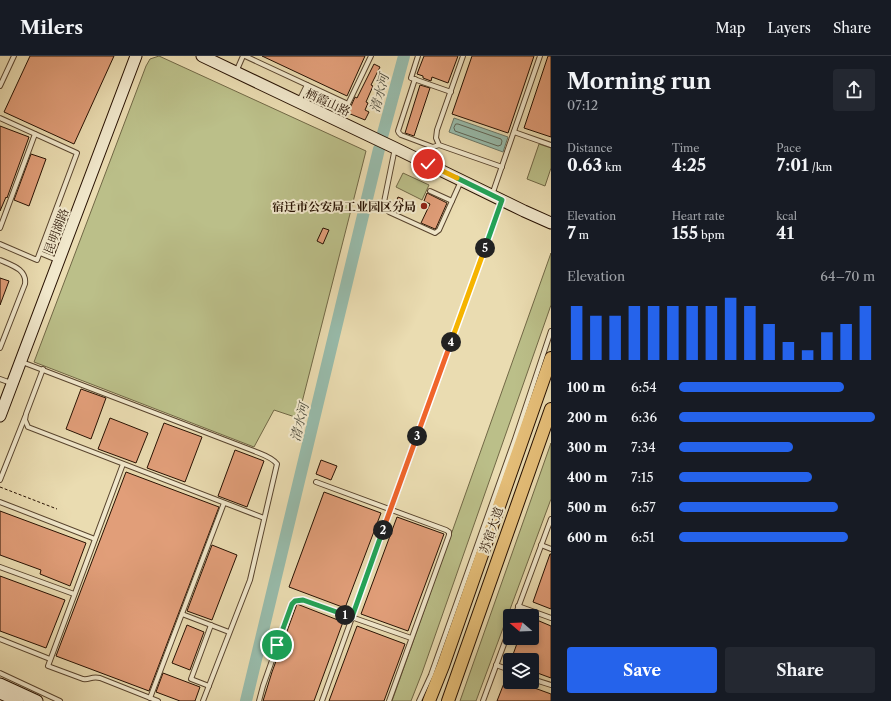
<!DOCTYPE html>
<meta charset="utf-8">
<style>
:root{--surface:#171b24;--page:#242831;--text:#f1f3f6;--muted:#9ea1a6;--line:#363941;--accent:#2563eb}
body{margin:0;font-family:"Libre Caslon Text","Noto Serif SC",serif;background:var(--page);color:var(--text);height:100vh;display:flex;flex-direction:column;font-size:15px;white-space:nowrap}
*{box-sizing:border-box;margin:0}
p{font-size:13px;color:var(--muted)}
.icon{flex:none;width:22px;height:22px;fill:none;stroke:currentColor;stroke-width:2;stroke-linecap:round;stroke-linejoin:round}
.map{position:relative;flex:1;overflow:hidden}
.drawer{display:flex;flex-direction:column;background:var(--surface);width:340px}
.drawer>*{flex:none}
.needle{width:26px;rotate:289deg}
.buttons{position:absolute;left:503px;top:553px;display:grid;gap:8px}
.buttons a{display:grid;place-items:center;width:36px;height:36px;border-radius:4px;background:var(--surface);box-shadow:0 2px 6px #0003;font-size:20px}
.pin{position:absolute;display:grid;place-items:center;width:34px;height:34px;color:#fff;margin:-17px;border:2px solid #fff;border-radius:50%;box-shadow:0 1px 4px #0007}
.km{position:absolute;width:20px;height:20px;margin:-10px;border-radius:50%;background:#222;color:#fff;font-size:11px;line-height:20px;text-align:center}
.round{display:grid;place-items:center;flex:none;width:42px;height:42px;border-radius:4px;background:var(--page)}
.headline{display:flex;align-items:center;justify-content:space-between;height:68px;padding:0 16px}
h1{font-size:22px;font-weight:800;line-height:30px}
.stats{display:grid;grid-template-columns:repeat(3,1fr);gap:6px;height:68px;padding:4px 16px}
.stats div{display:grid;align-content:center}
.stats b{font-size:17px;font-weight:800}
.stats small{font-size:11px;font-weight:400}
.stats p{font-size:11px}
.chart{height:112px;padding:8px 16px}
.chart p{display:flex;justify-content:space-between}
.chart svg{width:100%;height:72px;margin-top:4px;stroke:var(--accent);stroke-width:6}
.cta{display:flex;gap:8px;margin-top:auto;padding:8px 16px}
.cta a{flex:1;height:46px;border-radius:4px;background:var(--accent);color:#fff;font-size:16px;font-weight:800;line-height:46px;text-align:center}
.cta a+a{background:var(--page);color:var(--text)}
ul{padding:0 16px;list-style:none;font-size:13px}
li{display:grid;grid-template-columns:64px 48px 1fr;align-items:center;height:30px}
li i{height:10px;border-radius:5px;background:var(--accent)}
header{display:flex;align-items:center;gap:24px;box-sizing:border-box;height:56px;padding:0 20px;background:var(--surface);border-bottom:1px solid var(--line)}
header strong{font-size:19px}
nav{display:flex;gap:22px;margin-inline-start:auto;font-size:14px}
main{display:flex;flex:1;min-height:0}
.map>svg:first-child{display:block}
.green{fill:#bbbf89;stroke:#716846}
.water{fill:#98bcac;stroke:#6b7868}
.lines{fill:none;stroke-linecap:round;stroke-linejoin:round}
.shore{stroke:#606657;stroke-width:1}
.river{stroke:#98bcac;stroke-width:12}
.building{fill:#e19e79;stroke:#271102}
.lane-casing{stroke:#58442e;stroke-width:6}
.secondary-casing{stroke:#271102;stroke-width:13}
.primary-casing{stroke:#271102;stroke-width:14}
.path{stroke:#271102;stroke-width:1;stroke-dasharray:3 2;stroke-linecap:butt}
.lane{stroke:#f1e8cc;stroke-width:4}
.secondary{stroke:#f1e8cc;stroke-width:11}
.primary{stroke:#e5be78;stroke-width:12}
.split-1-casing{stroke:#fff;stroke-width:8}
.split-2-casing{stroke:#fff;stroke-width:8}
.split-3-casing{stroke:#fff;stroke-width:8}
.split-4-casing{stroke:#fff;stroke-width:8}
.split-5-casing{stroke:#fff;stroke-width:8}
.split-6-casing{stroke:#fff;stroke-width:8}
.split-7-casing{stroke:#fff;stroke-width:8}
.split-1{stroke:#22a559;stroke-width:5}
.split-2{stroke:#22a559;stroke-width:5}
.split-3{stroke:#f0652b;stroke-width:5}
.split-4{stroke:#f0652b;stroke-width:5}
.split-5{stroke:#f5b400;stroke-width:5}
.split-6{stroke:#22a559;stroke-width:5}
.split-7{stroke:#f5b400;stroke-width:5}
.poi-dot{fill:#8f2418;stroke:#f1e8cc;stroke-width:1.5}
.labels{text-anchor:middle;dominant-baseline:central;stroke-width:4;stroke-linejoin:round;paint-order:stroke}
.street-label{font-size:12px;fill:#271102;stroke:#f1e8cc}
.poi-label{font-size:12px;font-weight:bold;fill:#271102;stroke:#f1e8cc;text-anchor:end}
.water-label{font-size:13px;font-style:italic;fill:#4f4d3e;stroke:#f1e8cc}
</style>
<header>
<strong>Milers</strong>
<nav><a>Map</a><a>Layers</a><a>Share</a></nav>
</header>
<main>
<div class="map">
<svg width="551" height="645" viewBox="0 0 551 645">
<rect width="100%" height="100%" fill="#eadcb1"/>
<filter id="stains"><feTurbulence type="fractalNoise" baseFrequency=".005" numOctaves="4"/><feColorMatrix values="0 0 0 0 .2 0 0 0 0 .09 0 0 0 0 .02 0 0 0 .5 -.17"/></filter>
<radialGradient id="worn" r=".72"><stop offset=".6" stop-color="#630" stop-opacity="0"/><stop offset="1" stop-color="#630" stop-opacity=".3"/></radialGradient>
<g class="green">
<path d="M 159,0 L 366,95 L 298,362 L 274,354 L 254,391 L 34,306 L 146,10 L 150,3 Z"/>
<path d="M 539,88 L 551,92 L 551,112 L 545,130 L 527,123 Z"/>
<path d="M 403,117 L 429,129 L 422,144 L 396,131 Z"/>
<path d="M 551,197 L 551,249 L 422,617 L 411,645 L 392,645 Z"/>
<path d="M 551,387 L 551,443 L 476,645 L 460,645 Z"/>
</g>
<path class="water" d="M 454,62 L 508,81 L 503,96 L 449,76 Z"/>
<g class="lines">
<path class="shore" d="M 456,68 L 458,68 L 501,83 L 502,85 L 501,89 L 498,90 L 455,75 L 454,72 Z"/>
<g class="river">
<path d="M 382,81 L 404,0"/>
<path d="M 246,645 L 379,93"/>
</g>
</g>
<g class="building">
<path d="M 30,0 L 114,0 L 74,88 L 4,56 Z"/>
<path d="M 262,0 L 365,0 L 347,40 Z"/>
<path d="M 424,0 L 458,0 L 448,27 L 432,21 L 431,25 L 423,22 L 423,20 L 417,18 Z"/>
<path d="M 472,0 L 534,0 L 508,77 L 452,58 Z"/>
<path d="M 548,0 L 551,0 L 551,81 L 524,72 Z"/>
<path d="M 374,8 L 380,11 L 371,29 L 373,30 L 366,46 L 368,47 L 365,54 L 369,56 L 365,64 L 348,57 L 355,41 L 357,42 Z"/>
<path d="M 420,29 L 430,32 L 414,80 L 405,77 Z"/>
<path d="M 0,70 L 29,81 L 7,142 L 6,141 L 0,155 Z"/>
<path d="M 31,98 L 46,103 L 29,150 L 14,144 Z"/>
<path d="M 427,137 L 447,147 L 436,172 L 435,173 L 421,167 L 430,148 L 424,145 Z"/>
<path d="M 398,141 L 403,143 L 401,149 L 396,146 Z"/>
<path d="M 323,172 L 329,174 L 323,188 L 317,185 Z"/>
<path d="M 0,222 L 9,225 L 0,249 Z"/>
<path d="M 81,333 L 106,342 L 91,383 L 66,373 Z"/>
<path d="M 110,362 L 148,377 L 136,407 L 98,393 Z"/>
<path d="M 164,367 L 202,381 L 185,426 L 147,412 Z"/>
<path d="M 235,394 L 264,405 L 247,451 L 218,440 Z"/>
<path d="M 321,404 L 337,410 L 331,424 L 316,418 Z"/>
<path d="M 126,416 L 219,451 L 149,635 L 56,600 Z"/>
<path d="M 324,436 L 381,457 L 345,552 L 289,531 Z"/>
<path d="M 0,455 L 86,487 L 70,530 L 40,518 L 41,514 L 0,499 Z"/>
<path d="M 397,461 L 444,478 L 408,575 L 361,558 Z"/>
<path d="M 212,489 L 237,499 L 212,564 L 187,555 Z"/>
<path d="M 550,498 L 551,498 L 551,553 L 533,546 Z"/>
<path d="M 0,520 L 65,544 L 46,592 L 0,575 Z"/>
<path d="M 297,548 L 343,566 L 314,645 L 263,645 L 272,616 Z"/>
<path d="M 532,562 L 551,570 L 551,622 L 532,615 L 532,604 L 511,604 L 519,582 L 532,582 Z"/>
<path d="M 187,569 L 204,576 L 190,614 L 172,607 Z"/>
<path d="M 357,570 L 405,588 L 384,645 L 329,645 Z"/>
<path d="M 163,617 L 200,631 L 195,645 L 180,645 L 156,636 Z"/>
<path d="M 508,617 L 510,617 L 510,626 L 518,626 L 551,638 L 551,645 L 497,645 Z"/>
</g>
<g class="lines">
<g class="lane-casing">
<g id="lane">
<path d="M 245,0 L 348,48 L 371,0"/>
<path d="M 418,0 L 411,22 L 451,36"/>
<path d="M 463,0 L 437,74 L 436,82 L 439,89 L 502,111"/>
<path d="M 236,16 L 243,0"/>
<path d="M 415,23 L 398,75 L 399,77 L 401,79 L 433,91 L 439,89"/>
<path d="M 0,30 L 14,0"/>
<path d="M 299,45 L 307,29"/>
<path d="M 0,62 L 77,97 L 37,204 L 0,188"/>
<path d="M 514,76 L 551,89"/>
<path d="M 395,92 L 384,146 L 385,152 L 389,156 L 435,177 L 439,174 L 461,125"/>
<path d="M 430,135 L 452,145"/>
<path d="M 492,139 L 540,0"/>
<path d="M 0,172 L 35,78"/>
<path d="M 40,197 L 57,204"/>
<path d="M 0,204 C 11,209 27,213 25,228 L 0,292"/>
<path d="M 22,306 L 254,395 C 261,398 272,401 277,408 L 250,524 L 203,645"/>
<path d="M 43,313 L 26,358 L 25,364 L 28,371 L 264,462"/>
<path d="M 0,323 L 11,327"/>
<path d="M 123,408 L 48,610 L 83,623 C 90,624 91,620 100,622 L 158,645"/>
<path d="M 0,424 L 25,361"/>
<path d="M 316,426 L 446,474 L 449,476 L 449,479 L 389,645"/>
<path d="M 0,446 L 95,483"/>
<path d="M 541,489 L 551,493"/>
<path d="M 0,511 L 74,538"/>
<path d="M 518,550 L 551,562"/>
<path d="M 182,558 L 229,576"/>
<path d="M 515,560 L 551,463"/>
<path d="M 0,583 L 50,603"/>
<path d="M 496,609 L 510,614"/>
<path d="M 0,617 L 60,645"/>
<path d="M 532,623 L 551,629"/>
<path d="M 209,630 L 191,623 L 211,569"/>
<path d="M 150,642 L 224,447"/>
<path d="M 259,645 L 263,630 L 292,548 L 295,545 L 303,544 L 411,582"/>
<path d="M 322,645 L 502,145"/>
<path d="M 419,645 L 431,619 L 515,383 L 551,275"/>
<path d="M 483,645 L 510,572"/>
</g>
</g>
<g class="secondary-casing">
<g id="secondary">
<path d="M 202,0 L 395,92 L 524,155 L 551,167"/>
<path d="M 0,360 L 136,0"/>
<path d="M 0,628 L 37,645"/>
<path d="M 0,637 L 18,645"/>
</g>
</g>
<g class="primary-casing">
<g id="primary">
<path d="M 429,645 L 443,610 L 551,302"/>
<path d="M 448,645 L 551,353"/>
</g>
</g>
<path class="path" d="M 0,431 L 57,453"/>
<use href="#lane" class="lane"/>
<use href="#secondary" class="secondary"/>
<use href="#primary" class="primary"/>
</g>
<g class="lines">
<g class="split-1-casing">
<path id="split-1" d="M 277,589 L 292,548 L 295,545 L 303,544 L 345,559"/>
</g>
<g class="split-2-casing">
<path id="split-2" d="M 345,559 L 352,561 L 383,474"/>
</g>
<g class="split-3-casing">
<path id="split-3" d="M 383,474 L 417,380"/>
</g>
<g class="split-4-casing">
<path id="split-4" d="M 417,380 L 451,286"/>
</g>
<g class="split-5-casing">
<path id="split-5" d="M 451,286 L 485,192"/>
</g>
<g class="split-6-casing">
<path id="split-6" d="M 457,122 L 502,144 L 485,192"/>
</g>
<g class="split-7-casing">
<path id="split-7" d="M 428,108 L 457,122"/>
</g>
<use href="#split-1" class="split-1"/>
<use href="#split-2" class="split-2"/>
<use href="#split-3" class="split-3"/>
<use href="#split-4" class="split-4"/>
<use href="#split-5" class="split-5"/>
<use href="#split-6" class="split-6"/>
<use href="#split-7" class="split-7"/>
</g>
<circle class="poi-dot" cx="424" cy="150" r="4"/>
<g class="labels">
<g class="street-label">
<text transform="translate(328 46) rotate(25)">栖霞山路</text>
<text transform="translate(56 175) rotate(-69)">昆明湖路</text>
<text transform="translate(491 474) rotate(-71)">苏宿大道</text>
</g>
<g class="poi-label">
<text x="416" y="150">宿迁市公安局工业园区分局</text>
</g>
<g class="water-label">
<text transform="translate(379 37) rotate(-75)">清水河</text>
<text transform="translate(299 366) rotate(-76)">清水河</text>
</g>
</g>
<rect width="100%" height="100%" filter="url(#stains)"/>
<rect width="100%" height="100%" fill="url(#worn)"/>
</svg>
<div class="buttons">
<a><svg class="needle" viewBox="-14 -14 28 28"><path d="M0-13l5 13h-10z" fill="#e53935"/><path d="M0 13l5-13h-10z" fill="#9ea1a6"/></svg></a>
<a><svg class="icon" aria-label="layers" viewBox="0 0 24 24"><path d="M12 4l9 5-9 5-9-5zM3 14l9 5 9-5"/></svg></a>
</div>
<div class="pin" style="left:277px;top:589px;background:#1e9e55"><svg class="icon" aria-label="arrive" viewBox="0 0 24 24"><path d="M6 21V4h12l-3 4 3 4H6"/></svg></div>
<div class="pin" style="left:428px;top:108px;background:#d93025"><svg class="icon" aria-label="check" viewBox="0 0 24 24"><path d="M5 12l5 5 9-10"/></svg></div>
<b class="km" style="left:345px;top:559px">1</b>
<b class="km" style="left:383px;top:474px">2</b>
<b class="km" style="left:417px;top:380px">3</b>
<b class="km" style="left:451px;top:286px">4</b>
<b class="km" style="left:485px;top:192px">5</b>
</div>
<section class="drawer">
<div class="headline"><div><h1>Morning run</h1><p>07:12</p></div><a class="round"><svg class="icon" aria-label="share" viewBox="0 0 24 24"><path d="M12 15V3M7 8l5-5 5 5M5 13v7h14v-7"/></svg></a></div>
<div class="stats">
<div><p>Distance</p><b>0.63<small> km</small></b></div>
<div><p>Time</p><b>4:25</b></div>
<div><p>Pace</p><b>7:01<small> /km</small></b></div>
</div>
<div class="stats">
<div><p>Elevation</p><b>7<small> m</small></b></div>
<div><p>Heart rate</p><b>155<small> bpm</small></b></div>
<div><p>kcal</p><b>41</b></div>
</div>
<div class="chart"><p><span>Elevation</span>64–70 m</p>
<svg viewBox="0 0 160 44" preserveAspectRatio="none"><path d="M5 44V11M15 44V17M25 44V17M35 44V11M45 44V11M55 44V11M65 44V11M75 44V11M85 44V6M95 44V11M105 44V22M115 44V33M125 44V38M135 44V27M145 44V22M155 44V11"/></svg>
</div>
<ul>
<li><b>100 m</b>6:54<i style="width:84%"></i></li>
<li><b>200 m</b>6:36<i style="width:100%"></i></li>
<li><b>300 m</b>7:34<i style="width:58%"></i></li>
<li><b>400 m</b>7:15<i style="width:68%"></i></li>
<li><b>500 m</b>6:57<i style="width:81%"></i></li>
<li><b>600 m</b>6:51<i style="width:86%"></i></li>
</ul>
<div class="cta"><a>Save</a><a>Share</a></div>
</section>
</main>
